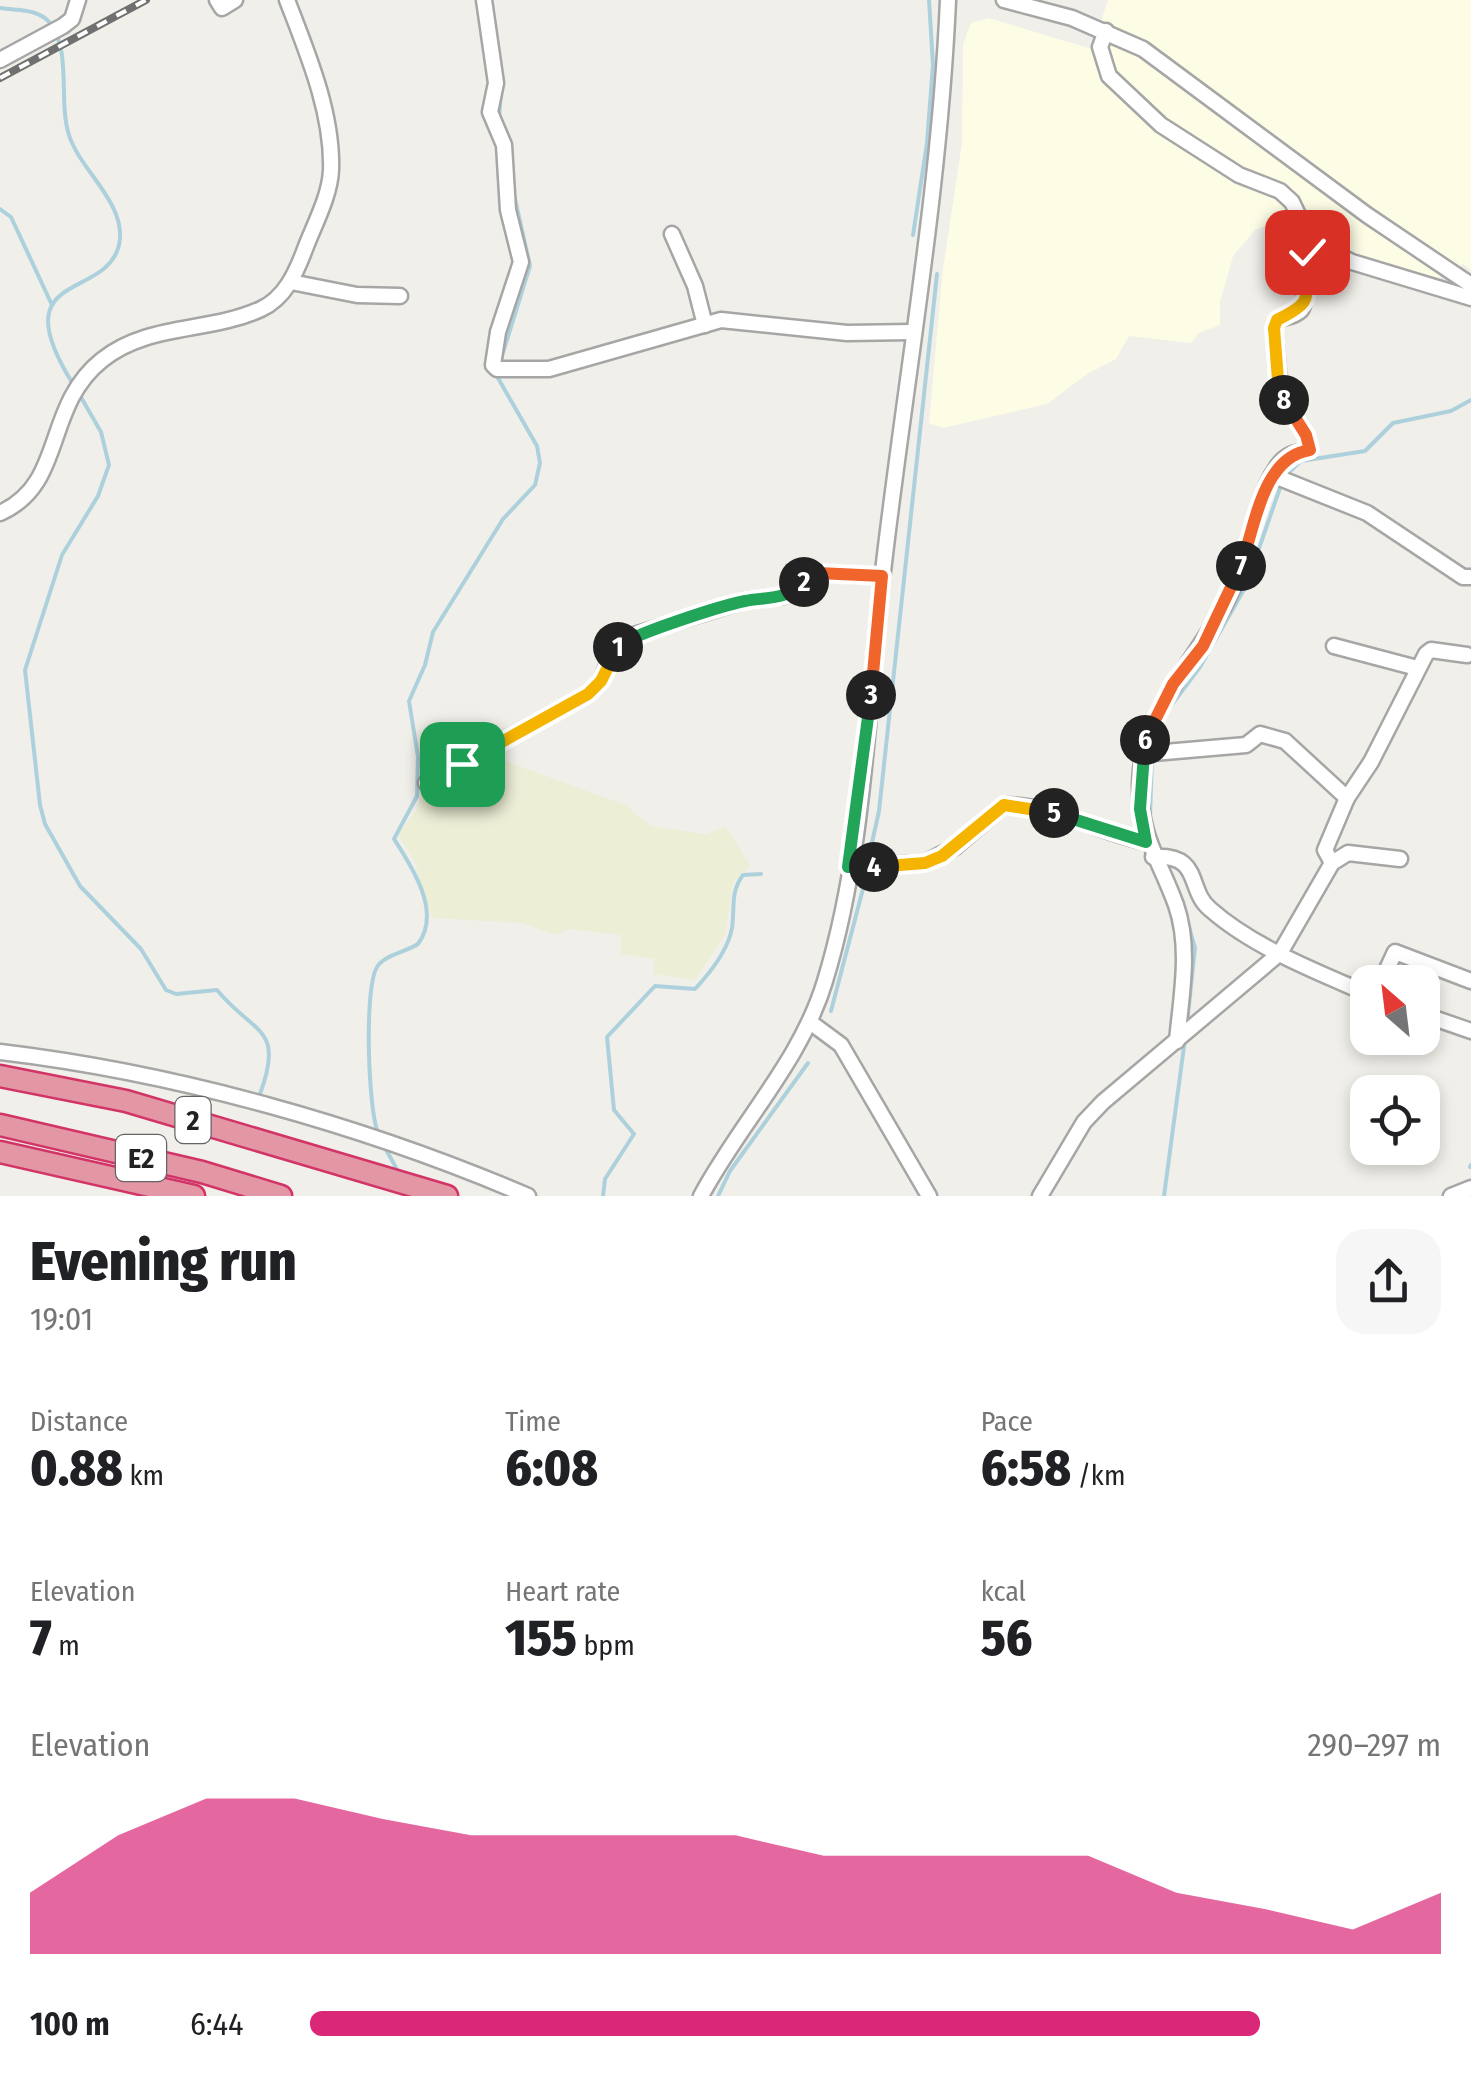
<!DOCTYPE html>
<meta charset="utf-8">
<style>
:root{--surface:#fff;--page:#f6f6f6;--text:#202124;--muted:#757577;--accent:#db2777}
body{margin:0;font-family:"Fira Sans Condensed",sans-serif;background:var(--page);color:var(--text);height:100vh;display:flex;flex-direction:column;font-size:38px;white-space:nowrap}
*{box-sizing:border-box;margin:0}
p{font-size:32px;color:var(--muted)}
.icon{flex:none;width:55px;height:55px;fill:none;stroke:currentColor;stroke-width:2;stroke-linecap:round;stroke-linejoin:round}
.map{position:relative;height:1196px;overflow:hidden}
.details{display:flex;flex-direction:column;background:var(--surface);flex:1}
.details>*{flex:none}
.needle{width:65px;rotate:332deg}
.buttons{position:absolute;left:1350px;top:965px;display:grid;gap:20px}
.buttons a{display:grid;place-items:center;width:90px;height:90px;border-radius:20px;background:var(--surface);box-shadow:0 5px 15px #0003;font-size:50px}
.pin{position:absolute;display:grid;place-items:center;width:85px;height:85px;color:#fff;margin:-42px;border-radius:20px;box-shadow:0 5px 15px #0006}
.km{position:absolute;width:50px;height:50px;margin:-25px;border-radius:50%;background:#222;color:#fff;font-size:28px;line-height:50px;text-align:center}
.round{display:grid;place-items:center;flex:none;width:105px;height:105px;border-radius:30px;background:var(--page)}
.headline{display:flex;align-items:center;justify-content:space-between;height:170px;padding:0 30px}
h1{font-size:55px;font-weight:800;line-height:75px}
.figures{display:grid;grid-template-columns:repeat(3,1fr);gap:15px;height:170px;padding:10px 30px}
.figures div{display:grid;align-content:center}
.figures b{font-size:50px;font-weight:800}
.figures small{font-size:28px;font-weight:400}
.figures p{font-size:28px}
.chart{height:280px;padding:20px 30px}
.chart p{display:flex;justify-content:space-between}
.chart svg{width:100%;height:180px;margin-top:10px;fill:var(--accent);opacity:.7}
ul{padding:0 30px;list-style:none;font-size:32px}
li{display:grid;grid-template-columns:160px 120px 1fr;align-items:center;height:75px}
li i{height:25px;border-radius:12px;background:var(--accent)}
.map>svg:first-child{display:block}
.education{fill:#fdfde6}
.farmland{fill:#eceed6}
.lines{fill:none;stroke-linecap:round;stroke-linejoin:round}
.stream{stroke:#add1dc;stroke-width:4}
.minor-casing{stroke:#a6a6a6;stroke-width:19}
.highway-casing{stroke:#d23468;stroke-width:25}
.minor{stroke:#fff;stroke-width:14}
.highway{stroke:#e397a4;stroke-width:20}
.rail-casing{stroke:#707070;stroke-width:8}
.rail{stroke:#fff;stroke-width:4;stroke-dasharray:11;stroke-linecap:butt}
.split-1-casing{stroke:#fff;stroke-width:20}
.split-2-casing{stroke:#fff;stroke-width:20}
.split-3-casing{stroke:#fff;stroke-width:20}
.split-4-casing{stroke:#fff;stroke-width:20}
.split-5-casing{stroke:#fff;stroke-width:20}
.split-6-casing{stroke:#fff;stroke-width:20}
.split-7-casing{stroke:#fff;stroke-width:20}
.split-8-casing{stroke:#fff;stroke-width:20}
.split-9-casing{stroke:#fff;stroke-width:20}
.split-1{stroke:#f5b400;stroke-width:12}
.split-2{stroke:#22a559;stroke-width:12}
.split-3{stroke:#f0652b;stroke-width:12}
.split-4{stroke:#22a559;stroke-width:12}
.split-5{stroke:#f5b400;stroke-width:12}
.split-6{stroke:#22a559;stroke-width:12}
.split-7{stroke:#f0652b;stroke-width:12}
.split-8{stroke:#f0652b;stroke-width:12}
.split-9{stroke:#f5b400;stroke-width:12}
.labels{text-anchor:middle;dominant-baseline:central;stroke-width:8;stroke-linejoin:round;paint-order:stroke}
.shield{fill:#fff;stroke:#646464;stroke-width:2.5}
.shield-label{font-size:28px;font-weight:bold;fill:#222}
</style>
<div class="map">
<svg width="1471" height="1196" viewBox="0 0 1471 1196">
<rect width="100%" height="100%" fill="#f1efe9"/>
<path class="education" d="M 1108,0 L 1471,0 L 1471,270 L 1463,264 L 1438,278 L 1361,259 L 1315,238 L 1301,212 L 1255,230 L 1233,256 L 1220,302 L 1220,325 L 1199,333 L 1191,343 L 1129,336 L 1116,359 L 1087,374 L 1047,404 L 943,428 L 929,423 L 943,269 L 962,143 L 963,44 L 971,23 L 989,18 L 1092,49 Z"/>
<path class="farmland" d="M 491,756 L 625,805 L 651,826 L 706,834 L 725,826 L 750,865 L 733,882 L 725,935 L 695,980 L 653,974 L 655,959 L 621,954 L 621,935 L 569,929 L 555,935 L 522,923 L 432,918 L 414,860 L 398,835 L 417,809 L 423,790 Z"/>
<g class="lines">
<g class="stream">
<path d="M 0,8 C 17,11 38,8 50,23 C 72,52 58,101 69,135 C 80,171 128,204 119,245 C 106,301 1,269 73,384"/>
<path d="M 499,118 L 502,78"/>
<path d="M 0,209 L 11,217 L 52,305"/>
<path d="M 913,235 L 927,143 L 933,65 L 929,0"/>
<path d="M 501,359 L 530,266 L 513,190"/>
<path d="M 78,392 L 101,432 L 109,465 L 98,496 L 62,555 L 25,670 L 40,805 L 45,824 L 80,886 L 141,949 L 166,990 L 176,994 L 217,990 C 254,1035 285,1026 260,1094"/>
<path d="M 1285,476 L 1301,461 L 1365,451 L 1393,423 L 1451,411 L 1471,400"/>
<path d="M 1167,711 L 1200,667 L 1246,586 L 1281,485"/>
<path d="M 1152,758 L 1150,817 L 1155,837"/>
<path d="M 869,856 L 879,811 L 937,274"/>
<path d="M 1182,902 L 1195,948 L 1187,1024"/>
<path d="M 831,1011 L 864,885"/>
<path d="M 378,1133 C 368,1108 364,988 377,967 C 384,955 406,952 418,944 C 442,912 412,867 394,839 L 417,796 L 418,757 L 409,701 L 425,665 L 433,632 L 503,519 L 535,485 L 540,463 L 537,446 L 498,378"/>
<path d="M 384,1146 L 399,1173"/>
<path d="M 1470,1167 L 1471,1165"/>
<path d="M 603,1196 L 605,1179 L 634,1134 L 614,1110 L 607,1037 L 655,986 L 695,989 C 710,973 728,950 732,928 C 735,908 730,892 743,875 L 761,874"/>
<path d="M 718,1196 L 730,1171 L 808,1063"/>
<path d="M 1164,1196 L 1185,1039"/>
</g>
<g class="minor-casing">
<g id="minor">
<path d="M 217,0 L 222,8 L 235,0"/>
<path d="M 484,0 L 496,83 L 490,112 L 504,145 L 508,210 L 521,262 L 498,332 L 493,365 L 497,369 L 549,369 L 721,320 L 847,333 L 912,332"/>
<path d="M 1004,0 L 1072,18 L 1143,49 L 1367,215 L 1471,285"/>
<path d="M 1106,31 L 1100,47 L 1109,76 L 1161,125 L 1239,175 L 1280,191 L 1292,202 L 1311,242 L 1352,262 L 1471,298"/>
<path d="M 0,60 L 63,26 L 72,19 L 78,0"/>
<path d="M 672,234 L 695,286 L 705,325"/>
<path d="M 291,282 L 357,295 L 400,296"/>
<path d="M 1272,475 L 1367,513 L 1463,577 L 1471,577"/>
<path d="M 0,513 C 66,484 43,407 102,360 C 148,323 209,333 261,309 C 285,298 296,273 305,249 C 314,225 330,196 331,170 C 333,113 307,52 287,0"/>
<path d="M 1334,646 L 1417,668"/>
<path d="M 1142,754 L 1246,745 L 1260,734 L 1285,741 L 1347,798"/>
<path d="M 426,783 L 588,694 L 601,681 L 613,652 L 634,635 L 743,601 L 783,596 L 818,573 L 882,576"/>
<path d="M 1153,857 C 1203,854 1186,889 1210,909 C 1253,947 1315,971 1368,994"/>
<path d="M 1332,863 L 1325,850 L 1347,798 L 1371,762 L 1426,654 L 1431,650 L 1467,655"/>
<path d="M 848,867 L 925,863 L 955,847 L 1004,805 C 1055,805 1098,832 1146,842"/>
<path d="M 1381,982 L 1395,952 L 1471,981"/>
<path d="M 1422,1014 L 1471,1031"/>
<path d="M 810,1022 L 841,1045 L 929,1196"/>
<path d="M 1177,1041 C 1181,997 1191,948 1176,905 C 1159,858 1139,836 1140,783 C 1142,705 1203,656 1233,588 C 1250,550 1254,501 1277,467 C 1286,454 1295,452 1310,451 L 1306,435 L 1280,392 L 1274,328 L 1277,320 C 1284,317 1296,316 1301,310 C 1307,304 1305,258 1311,242"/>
<path d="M 0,1052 C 177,1073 365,1126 528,1196"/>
<path d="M 701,1196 C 740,1123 801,1061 825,981 C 866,847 867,701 884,563 C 906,376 940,188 948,0"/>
<path d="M 1040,1196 L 1084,1122 L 1103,1102 L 1280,953 L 1332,863 L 1348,853 L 1400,859"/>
<path d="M 1451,1196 L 1471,1188"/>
</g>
</g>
<g class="highway-casing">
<g id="highway">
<path d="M 0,1076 L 126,1101 L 447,1196"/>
<path d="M 0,1125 L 202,1172 L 281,1196"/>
<path d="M 0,1152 L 194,1196"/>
</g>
</g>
<use href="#minor" class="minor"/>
<use href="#highway" class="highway"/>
<g class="rail-casing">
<path id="rail" d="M 0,78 L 146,0"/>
</g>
<use href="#rail" class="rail"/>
</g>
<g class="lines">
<g class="split-1-casing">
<path id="split-1" d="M 462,764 L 588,694 L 601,681 L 618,647"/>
</g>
<g class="split-2-casing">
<path id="split-2" d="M 618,647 C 629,635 724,605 745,601 C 766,597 788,600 804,582"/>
</g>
<g class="split-3-casing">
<path id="split-3" d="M 804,582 L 818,573 L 882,576 L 871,695"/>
</g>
<g class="split-4-casing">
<path id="split-4" d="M 871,695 L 848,867 L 874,867"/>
</g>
<g class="split-5-casing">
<path id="split-5" d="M 874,867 L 925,863 L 942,856 L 1004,805 L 1054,813"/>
</g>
<g class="split-6-casing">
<path id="split-6" d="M 1054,813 L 1146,842 L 1140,809 L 1145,740"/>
</g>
<g class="split-7-casing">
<path id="split-7" d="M 1145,740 L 1173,684 L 1203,646 L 1241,566"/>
</g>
<g class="split-8-casing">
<path id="split-8" d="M 1241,566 C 1255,527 1262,457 1310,450 L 1306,435 L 1284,400"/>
</g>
<g class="split-9-casing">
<path id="split-9" d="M 1284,400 L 1278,380 L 1274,328 L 1277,320 C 1326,296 1296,295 1307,252"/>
</g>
<use href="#split-1" class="split-1"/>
<use href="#split-2" class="split-2"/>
<use href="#split-3" class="split-3"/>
<use href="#split-4" class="split-4"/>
<use href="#split-5" class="split-5"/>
<use href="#split-6" class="split-6"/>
<use href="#split-7" class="split-7"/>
<use href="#split-8" class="split-8"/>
<use href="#split-9" class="split-9"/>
</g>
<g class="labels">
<g class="shield">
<rect x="175.5" y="1097" width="35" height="46" rx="8"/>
<rect x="116" y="1135" width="50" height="46" rx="8"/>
</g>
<g class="shield-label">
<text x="193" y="1120">2</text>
<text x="141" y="1158">E2</text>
</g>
</g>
</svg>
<div class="buttons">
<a><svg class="needle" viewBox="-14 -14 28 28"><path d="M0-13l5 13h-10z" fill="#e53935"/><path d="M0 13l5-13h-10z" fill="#757577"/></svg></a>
<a><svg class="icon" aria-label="locate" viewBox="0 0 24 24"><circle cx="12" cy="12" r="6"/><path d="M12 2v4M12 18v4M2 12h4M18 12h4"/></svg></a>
</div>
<div class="pin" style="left:462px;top:764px;background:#1e9e55"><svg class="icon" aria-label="arrive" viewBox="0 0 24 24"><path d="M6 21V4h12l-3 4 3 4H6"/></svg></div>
<div class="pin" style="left:1307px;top:252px;background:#d93025"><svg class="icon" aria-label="check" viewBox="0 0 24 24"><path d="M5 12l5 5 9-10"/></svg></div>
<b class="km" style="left:618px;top:647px">1</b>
<b class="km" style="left:804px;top:582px">2</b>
<b class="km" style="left:871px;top:695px">3</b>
<b class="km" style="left:874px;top:867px">4</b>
<b class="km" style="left:1054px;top:813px">5</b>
<b class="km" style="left:1145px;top:740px">6</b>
<b class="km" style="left:1241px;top:566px">7</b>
<b class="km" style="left:1284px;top:400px">8</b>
</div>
<section class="details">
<div class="headline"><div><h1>Evening run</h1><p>19:01</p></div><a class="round"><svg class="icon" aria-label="share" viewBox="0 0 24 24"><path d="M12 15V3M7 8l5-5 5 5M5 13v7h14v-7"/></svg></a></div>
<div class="figures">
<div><p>Distance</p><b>0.88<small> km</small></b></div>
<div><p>Time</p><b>6:08</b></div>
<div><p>Pace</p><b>6:58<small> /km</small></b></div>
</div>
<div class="figures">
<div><p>Elevation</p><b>7<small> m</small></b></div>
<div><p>Heart rate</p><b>155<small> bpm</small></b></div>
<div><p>kcal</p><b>56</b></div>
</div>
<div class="chart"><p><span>Elevation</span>290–297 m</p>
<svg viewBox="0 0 160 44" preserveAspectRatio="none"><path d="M0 44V29L10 15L20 6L30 6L40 11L50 15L60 15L70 15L80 15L90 20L100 20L110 20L120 20L130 29L140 33L150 38L160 29V44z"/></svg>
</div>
<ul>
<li><b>100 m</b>6:44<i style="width:84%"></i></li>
</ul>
</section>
